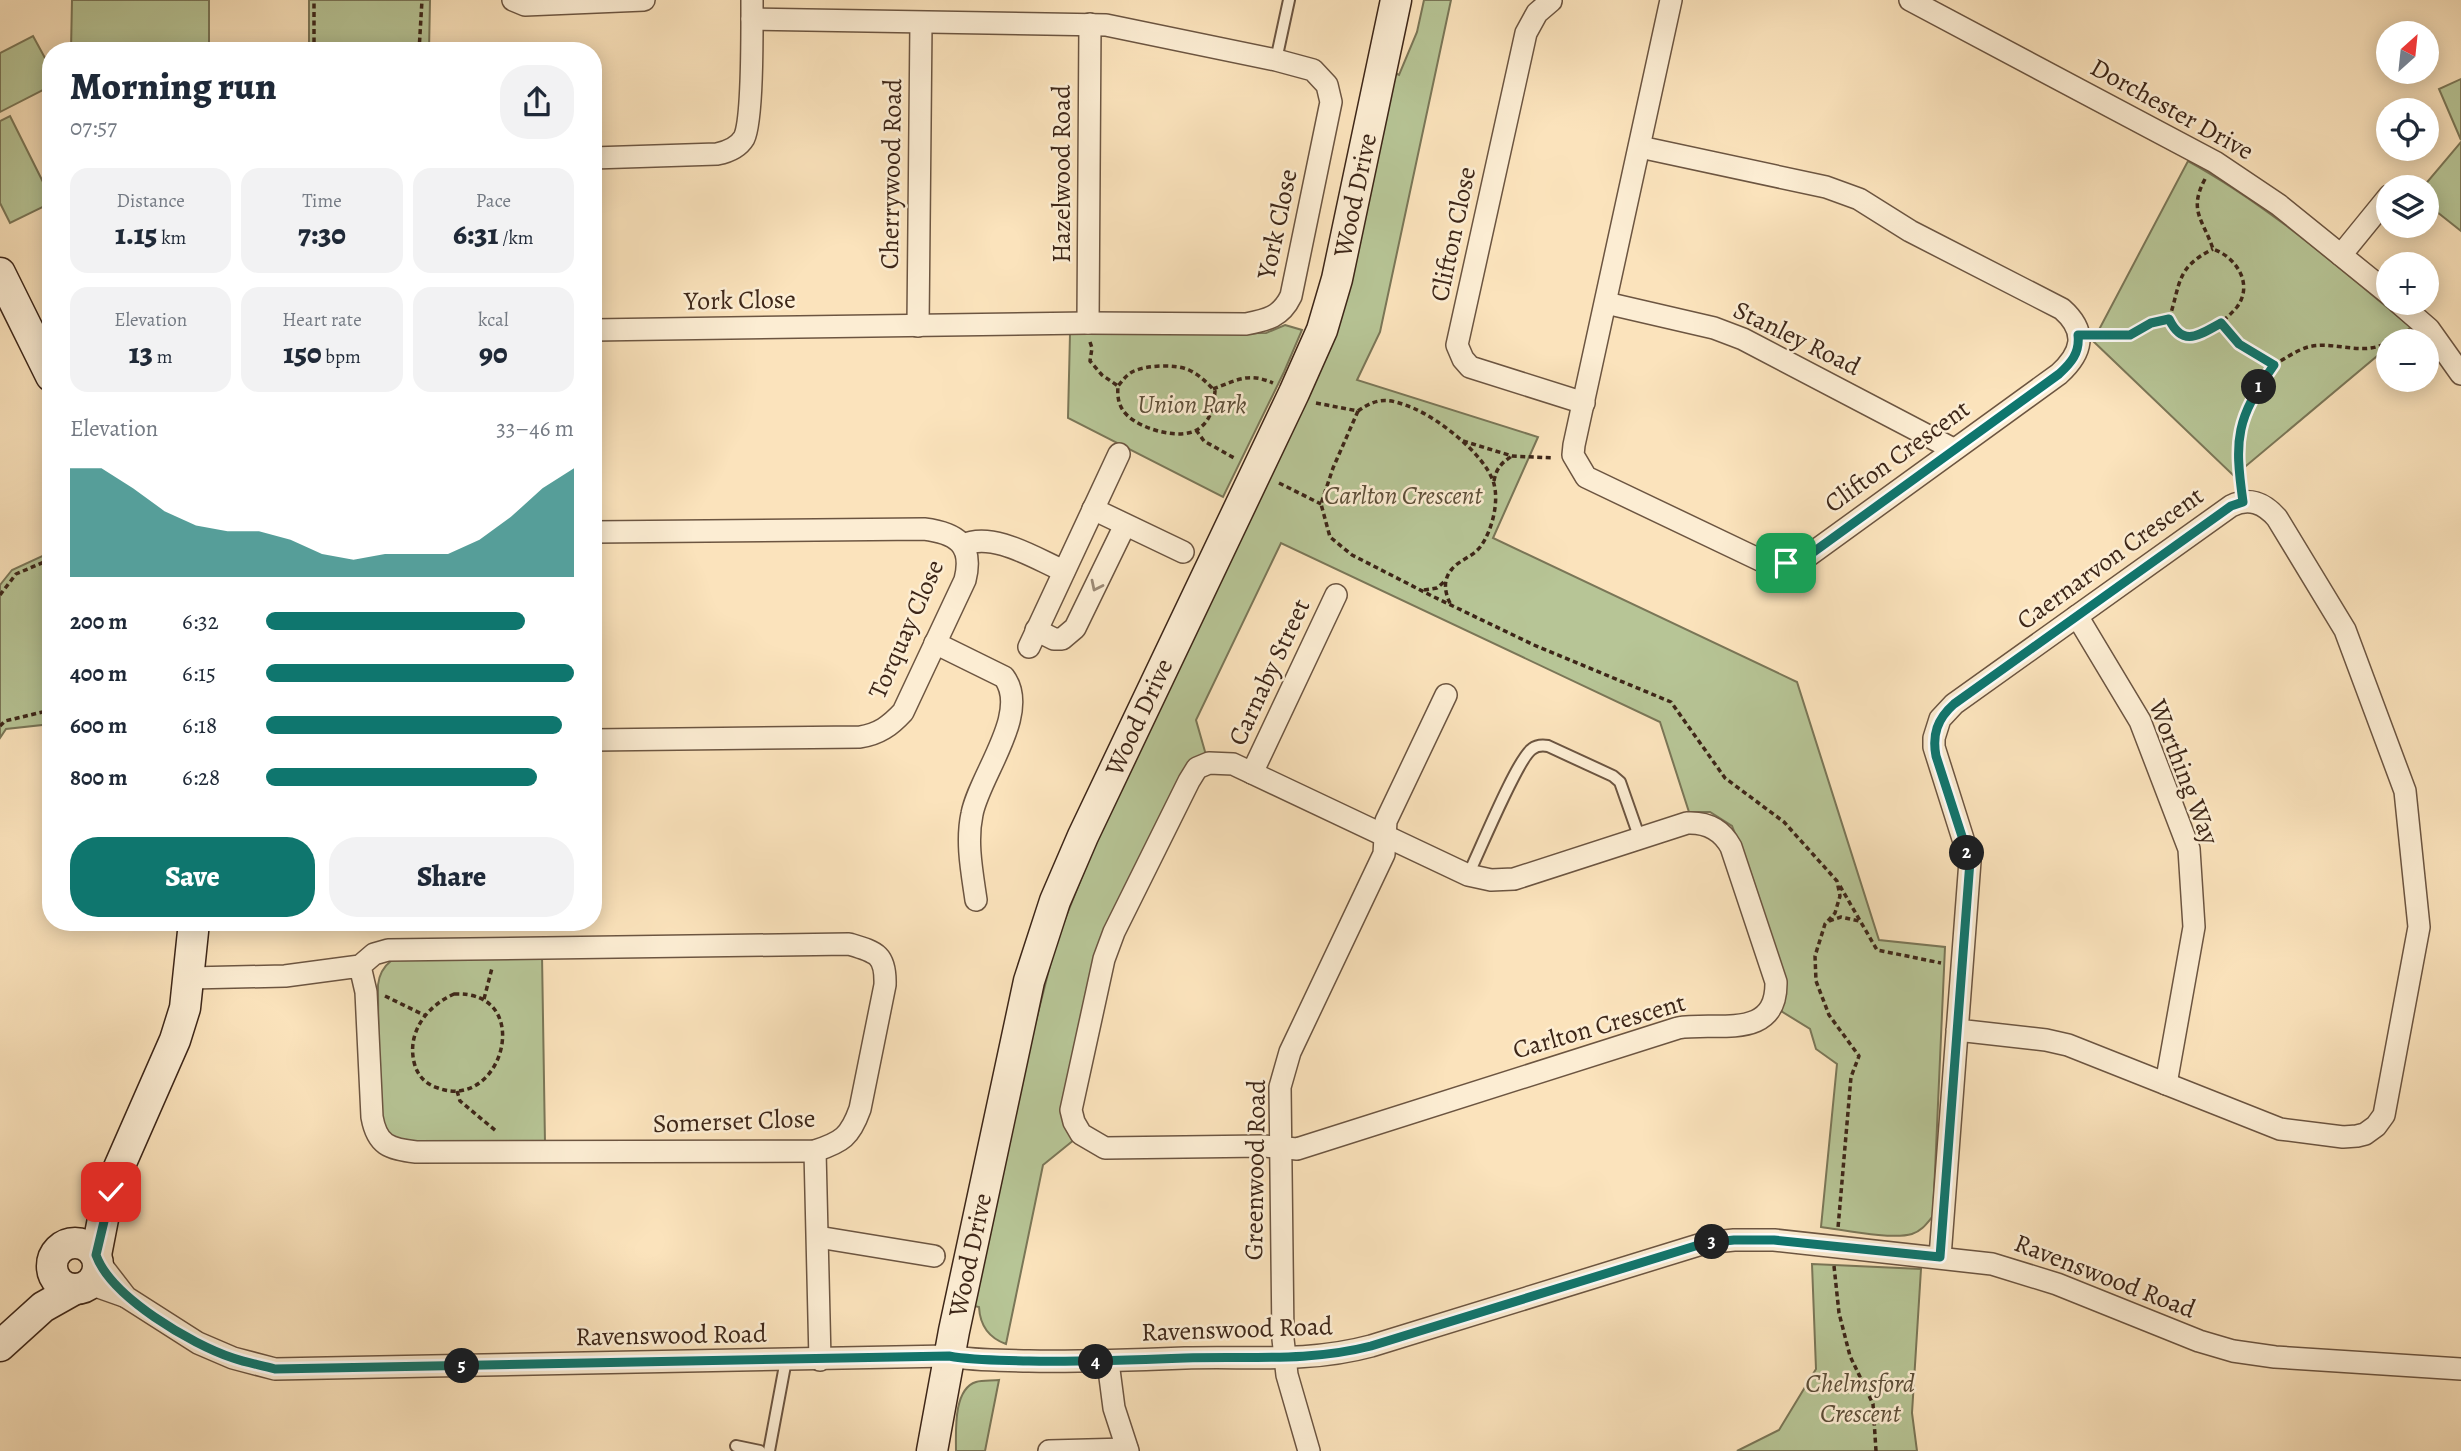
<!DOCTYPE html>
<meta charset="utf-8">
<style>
:root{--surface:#fff;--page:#f2f2f3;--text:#1f2937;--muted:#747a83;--accent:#0f766e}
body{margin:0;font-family:Alegreya,serif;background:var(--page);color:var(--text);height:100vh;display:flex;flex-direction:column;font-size:26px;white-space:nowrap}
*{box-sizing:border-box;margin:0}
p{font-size:23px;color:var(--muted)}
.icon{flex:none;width:38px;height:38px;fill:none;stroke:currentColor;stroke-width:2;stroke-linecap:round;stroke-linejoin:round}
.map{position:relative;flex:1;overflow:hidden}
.drawer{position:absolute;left:42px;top:42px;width:560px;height:889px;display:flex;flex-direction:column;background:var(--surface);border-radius:28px;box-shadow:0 4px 18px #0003}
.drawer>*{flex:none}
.needle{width:46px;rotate:27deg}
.tools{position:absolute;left:2376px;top:21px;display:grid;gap:14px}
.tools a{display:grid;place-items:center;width:63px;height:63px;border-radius:50%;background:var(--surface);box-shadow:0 4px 18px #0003;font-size:35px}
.pin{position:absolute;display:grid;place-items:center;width:60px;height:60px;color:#fff;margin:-30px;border-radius:14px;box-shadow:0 4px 10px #0006}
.km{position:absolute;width:35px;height:35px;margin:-18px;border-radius:50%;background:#222;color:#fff;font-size:19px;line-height:35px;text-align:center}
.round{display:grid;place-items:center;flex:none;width:74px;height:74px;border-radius:28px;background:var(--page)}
.summary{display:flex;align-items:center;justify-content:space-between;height:119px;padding:0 28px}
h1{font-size:38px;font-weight:800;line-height:52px}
.figures{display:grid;grid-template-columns:repeat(3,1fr);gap:10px;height:119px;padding:7px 28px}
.figures div{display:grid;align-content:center;border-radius:18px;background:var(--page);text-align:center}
.figures b{font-size:30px;font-weight:800}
.figures small{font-size:19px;font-weight:400}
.figures p{font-size:19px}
.chart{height:196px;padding:14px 28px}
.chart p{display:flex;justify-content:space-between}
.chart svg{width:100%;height:126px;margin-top:7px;fill:var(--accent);opacity:.7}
.primary-button{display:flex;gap:14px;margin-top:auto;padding:14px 28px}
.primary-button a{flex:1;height:80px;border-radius:28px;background:var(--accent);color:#fff;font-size:28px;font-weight:800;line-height:80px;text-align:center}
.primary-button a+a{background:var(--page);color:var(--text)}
ul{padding:0 28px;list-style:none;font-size:23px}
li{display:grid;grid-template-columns:112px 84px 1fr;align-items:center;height:52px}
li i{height:18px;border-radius:9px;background:var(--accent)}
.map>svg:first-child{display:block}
.green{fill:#b7c596;stroke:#7a7657;stroke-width:2}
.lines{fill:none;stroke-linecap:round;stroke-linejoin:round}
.lane-casing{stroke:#6c5541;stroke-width:14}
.street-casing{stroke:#6c5541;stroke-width:24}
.secondary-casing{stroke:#3d2618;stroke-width:33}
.path{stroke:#3d2618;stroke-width:3.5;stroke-dasharray:5 3.5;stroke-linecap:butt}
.lane{stroke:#fcedd3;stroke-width:10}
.street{stroke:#fcedd3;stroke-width:21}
.secondary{stroke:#fcedd3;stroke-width:30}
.oneway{stroke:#9c8a76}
.route-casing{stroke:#fff;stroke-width:14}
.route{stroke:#0f766e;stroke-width:9}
.labels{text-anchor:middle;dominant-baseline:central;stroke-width:5;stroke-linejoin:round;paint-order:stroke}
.street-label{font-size:26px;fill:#3d2618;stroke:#fcedd3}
.park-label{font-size:26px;font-style:italic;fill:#5c4e38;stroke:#fcedd3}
</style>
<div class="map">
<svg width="2461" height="1451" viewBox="0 0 2461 1451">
<rect width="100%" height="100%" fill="#fbe3bc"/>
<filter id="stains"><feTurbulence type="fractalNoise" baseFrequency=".00286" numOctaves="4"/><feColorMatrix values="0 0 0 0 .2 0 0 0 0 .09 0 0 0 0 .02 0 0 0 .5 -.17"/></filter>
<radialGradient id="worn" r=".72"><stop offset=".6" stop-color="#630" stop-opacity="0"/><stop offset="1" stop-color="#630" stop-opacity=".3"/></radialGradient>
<g class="green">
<path d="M 72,0 L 209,0 L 209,51 L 71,51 Z"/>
<path d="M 309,0 L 430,0 L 429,51 L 309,51 Z"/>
<path d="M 1424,0 L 1451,0 L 1380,332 L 1357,380 L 1538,437 L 1493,538 L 1797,682 L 1879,940 L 1945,947 L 1933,1216 C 1927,1223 1922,1231 1912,1234 C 1892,1240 1844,1230 1821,1227 L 1837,1064 L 1816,1049 L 1810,1029 L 1781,1011 L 1785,979 L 1751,874 L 1732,826 L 1710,812 L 1689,812 L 1660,722 L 1281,543 L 1196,720 L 1208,762 L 1112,931 L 1068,1110 L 1080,1135 L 1043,1165 L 1006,1344 C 989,1338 980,1325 979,1307 L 974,1306 L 1025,1064 L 1056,942 L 1095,844 L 1311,389 L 1395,73 L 1399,75 L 1417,32 Z"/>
<path d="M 33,36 L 51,69 L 51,86 L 0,112 L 0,53 Z"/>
<path d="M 2461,79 L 2461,140 L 2439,89 Z"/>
<path d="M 10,116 L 51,198 L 51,203 L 10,223 L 0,203 L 0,121 Z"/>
<path d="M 2461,142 L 2461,231 L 2427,204 L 2427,187 L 2423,187 Z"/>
<path d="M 2188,161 C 2270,206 2339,268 2411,327 L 2394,341 L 2389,341 L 2389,346 L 2234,476 L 2093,341 Z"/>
<path d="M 1285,325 L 1302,330 L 1284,372 L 1223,497 L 1068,418 L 1070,334 L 1266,333 Z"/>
<path d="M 51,552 L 51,724 L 6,729 L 0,738 L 0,585 L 12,570 Z"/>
<path d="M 542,955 L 545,1143 L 413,1146 L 391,1137 L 379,1118 L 378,985 C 379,974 383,967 392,960 Z"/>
<path d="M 1812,1264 L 1921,1269 L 1912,1413 L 1917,1451 L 1737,1451 L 1779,1430 L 1816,1369 Z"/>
<path d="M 999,1380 L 985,1451 L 956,1451 C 956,1432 953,1389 976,1382 C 983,1380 992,1381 999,1380 Z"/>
</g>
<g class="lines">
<g class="lane-casing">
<g id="lane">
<path d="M 1276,60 L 1289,0"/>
<path d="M 1468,875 C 1479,853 1517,759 1532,749 C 1537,745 1542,745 1548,746 L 1613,776 L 1620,782 L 1640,839"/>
<path d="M 736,1446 L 760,1451"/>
<path d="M 769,1451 L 786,1360"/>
</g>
</g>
<g class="street-casing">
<g id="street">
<path d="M 513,0 L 525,5 L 644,0"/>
<path d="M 1910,0 L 2215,162 L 2279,205 L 2389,294"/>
<path d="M 1551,1 L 1537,13 L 1526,33 L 1457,345 L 1463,359 L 1470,367 L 1584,403"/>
<path d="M 1640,147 L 1826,187 L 1859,199 L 1910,231 L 2062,309 C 2088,332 2082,353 2059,374 L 1808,556 C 1790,562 1779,565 1760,560 L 1586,477 L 1573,455 L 1574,445 L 1671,0"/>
<path d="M 593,158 L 717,154 C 727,152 738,148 744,138 C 753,120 752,25 752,0"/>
<path d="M 2341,255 L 2389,196"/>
<path d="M 1606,303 L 1714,328 L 1743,339 L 1953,449"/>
<path d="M 2399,303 L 2429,329 L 2461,374"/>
<path d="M 1088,323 L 1090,24"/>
<path d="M 918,326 L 921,23"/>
<path d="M 593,330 L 1088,323 L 1246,324 C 1267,320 1281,317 1291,296 L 1331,102 L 1327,85 L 1313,70 L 1276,60 L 1106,25 L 752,19"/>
<path d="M 1093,509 L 1183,552"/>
<path d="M 593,532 L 924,529 C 956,533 974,544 965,580 L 903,712 C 890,726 879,734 860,737 L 593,740"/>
<path d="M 963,545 C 993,531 1036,559 1064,571"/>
<path d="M 2077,616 L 2140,721 L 2189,849 L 2194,927 L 2166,1084"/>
<path d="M 1036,630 L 1054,639 L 1062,639 L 1075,628 L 1125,525"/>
<path d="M 935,643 L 1004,677 C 1031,713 979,776 972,814 C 966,842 972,872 976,900"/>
<path d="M 1029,647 L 1119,454"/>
<path d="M 1209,763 L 1233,764 L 1468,875 L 1491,880 L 1514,879 L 1687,823 C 1707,822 1722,830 1731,847 L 1776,982 C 1777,1042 1716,1021 1678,1028 L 1297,1149 L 1264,1146 L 1105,1148 L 1081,1134 L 1074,1122 L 1071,1110 L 1104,959 L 1114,932 L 1189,781 L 1197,768 Z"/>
<path d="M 1252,773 L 1336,595"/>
<path d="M 190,978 L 285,976 L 360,966 L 374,954 L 388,950 L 849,944 C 876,952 886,954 885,985 L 860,1109 C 850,1137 842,1142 815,1151 L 416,1152 C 389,1149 377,1145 372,1117 L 366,992 L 360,966"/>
<path d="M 815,1151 L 820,1360"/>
<path d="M 818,1237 L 934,1256"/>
<path d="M 1940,1257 L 1970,861 L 1934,747 L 1934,738 L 1940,719 L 1954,704 L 2231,506 C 2249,497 2264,503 2277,518 L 2345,630 L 2405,791 L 2419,927 L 2384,1115 L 2376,1126 L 2365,1134 L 2357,1136 L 2343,1137 L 2280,1129 L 2068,1045 L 2046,1040 L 1957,1030"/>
<path d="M 99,1262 L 126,1297 L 198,1343 L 233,1358 L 275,1369 L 949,1356 C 976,1361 1002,1360 1029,1361 C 1081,1362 1133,1360 1185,1358 C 1249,1356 1308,1363 1371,1346 L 1705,1243 L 1734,1240 L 1774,1240 L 1992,1264 L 2057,1284 L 2199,1341 L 2233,1351 L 2275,1357 L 2461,1369"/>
<path d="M 90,1284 L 124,1296"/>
<path d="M 1108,1362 L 1114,1408 L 1128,1451"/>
<path d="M 1049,1451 L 1127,1449"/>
<path d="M 1309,1451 L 1287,1375 L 1283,1339 L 1280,1087 L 1290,1052 L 1384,854 L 1386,821 L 1446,695"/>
</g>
</g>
<g class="secondary-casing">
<g id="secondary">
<path d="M 0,273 L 51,376"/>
<circle cx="75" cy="1266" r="23"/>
<path d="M 96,1255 L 103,1219 L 117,1172 L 175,1040 L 185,1008 L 194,922"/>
<path d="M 0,1346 L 43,1307 L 75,1289"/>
<path d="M 932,1451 L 954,1331 L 1029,981 L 1055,901 L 1083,836 L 1294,393 L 1322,330 L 1337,279 L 1396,0"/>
</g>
</g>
<g class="path">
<path d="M 314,51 L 314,0"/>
<path d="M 419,51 L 422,0"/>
<path d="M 2205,179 C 2188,211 2203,219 2213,249 C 2236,257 2254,284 2237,307 C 2232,313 2226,318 2221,323 C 2234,343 2253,354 2274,365 C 2284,359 2297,350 2308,347 C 2335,340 2365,358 2389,341"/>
<path d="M 2169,319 C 2181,284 2175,268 2213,249"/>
<path d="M 2098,336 L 2130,335 L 2151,322 L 2169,319 L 2181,336 C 2197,339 2207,331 2221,323"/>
<path d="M 2389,341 L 2401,331"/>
<path d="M 1090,342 L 1092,348 L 1090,361 L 1102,375 L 1118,386 C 1117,398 1119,408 1128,416 C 1143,430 1185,442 1201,427 C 1212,418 1214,404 1215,391 C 1207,383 1200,375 1189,370 C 1176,364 1148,365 1134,371 C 1127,374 1123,380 1118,386"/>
<path d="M 1213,389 C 1237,380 1248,372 1273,383"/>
<path d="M 1316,403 L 1358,411 C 1379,396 1390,399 1413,408 C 1439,419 1486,455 1494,484 C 1499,503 1492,530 1481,546 C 1473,557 1459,560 1452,569 C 1442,580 1445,594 1451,605"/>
<path d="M 1358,411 L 1333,468 L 1321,504 L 1330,537 L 1352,555 L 1432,596 L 1534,645 L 1671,702 L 1725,778 L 1784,822 L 1837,881 L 1840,896 L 1835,913 L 1825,924 L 1815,956 L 1816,981 L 1829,1015 L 1859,1056 L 1851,1077 L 1838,1228"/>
<path d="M 1196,430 L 1204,441 L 1236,459"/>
<path d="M 1463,441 L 1512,456 L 1554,458"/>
<path d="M 1494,481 C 1496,469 1501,463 1512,456"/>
<path d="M 1279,483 L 1321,504"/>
<path d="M 2240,483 C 2234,433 2245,406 2274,365"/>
<path d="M 1424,590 L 1437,588 L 1445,581"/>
<path d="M 0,595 L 16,574 L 51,559"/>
<path d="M 0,726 L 5,721 L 51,710"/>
<path d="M 1840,886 L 1877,950 L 1941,963"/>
<path d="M 1829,921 L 1841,917 L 1859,921"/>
<path d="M 454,994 C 536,990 503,1112 438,1088 C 425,1084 417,1075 414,1062 C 407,1032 427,1006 454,994 Z"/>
<path d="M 385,996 L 426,1016"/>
<path d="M 484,999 L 492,968"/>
<path d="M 457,1091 L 460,1101 L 496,1131"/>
<path d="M 1834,1266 L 1839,1313 L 1850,1356 L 1873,1404 L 1876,1451"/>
</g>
<use href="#lane" class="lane"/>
<use href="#street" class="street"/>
<use href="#secondary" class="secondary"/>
</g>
<defs><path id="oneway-chevron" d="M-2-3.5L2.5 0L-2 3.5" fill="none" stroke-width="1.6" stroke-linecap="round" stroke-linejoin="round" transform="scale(1.75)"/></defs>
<use class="oneway" href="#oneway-chevron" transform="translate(1096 586) rotate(116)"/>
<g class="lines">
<g class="route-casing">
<path id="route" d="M 111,1192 L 96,1255 C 111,1297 191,1344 233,1358 C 247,1363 261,1365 275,1369 L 949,1356 C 976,1361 1002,1360 1029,1361 C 1081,1362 1133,1360 1185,1358 C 1248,1356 1309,1362 1371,1346 L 1705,1243 L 1734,1240 L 1774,1240 L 1940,1257 L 1970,861 L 1936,756 C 1932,735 1937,719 1954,704 L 2231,506 L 2243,502 C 2234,438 2236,419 2274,365 L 2239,344 L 2221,323 C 2199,335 2183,348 2169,319 L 2151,323 L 2130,335 L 2078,335 C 2080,353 2071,363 2059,374 L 1808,556 L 1786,563"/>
</g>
<use href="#route" class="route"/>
</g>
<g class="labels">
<g class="street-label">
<text transform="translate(2172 109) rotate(29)">Dorchester Drive</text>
<text transform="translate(891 174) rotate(-89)">Cherrywood Road</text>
<text transform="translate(1061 174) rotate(-90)">Hazelwood Road</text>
<text transform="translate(1355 195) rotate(-78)">Wood Drive</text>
<text transform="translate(1277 224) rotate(-78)">York Close</text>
<text transform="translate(1453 234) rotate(-78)">Clifton Close</text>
<text transform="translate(740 300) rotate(-1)">York Close</text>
<text transform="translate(1797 338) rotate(26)">Stanley Road</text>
<text transform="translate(1897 456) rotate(-36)">Clifton Crescent</text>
<text transform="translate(2110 558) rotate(-36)">Caernarvon Crescent</text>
<text transform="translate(906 629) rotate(-66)">Torquay Close</text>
<text transform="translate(1269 672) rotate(-65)">Carnaby Street</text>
<text transform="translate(1139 717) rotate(-65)">Wood Drive</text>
<text transform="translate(2184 772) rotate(69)">Worthing Way</text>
<text transform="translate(1599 1026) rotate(-16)">Carlton Crescent</text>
<text transform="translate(734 1121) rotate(-2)">Somerset Close</text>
<text transform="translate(1255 1170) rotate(-89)">Greenwood Road</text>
<text transform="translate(970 1255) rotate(-78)">Wood Drive</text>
<text transform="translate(2105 1276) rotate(21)">Ravenswood Road</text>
<text transform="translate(1237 1329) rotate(-2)">Ravenswood Road</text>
<text transform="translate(671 1335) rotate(-1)">Ravenswood Road</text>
</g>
<g class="park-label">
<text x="1192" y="404">Union Park</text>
<text x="1403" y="495">Carlton Crescent</text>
<text x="1860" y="1383">Chelmsford<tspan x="1860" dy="30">Crescent</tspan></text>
</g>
</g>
<rect width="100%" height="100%" filter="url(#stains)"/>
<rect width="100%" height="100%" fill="url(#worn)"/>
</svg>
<div class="tools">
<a><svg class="needle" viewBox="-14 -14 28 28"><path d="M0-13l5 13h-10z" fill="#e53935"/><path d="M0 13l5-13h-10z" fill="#747a83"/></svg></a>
<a><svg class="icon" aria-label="locate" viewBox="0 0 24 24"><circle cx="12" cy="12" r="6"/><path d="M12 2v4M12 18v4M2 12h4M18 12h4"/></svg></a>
<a><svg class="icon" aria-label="layers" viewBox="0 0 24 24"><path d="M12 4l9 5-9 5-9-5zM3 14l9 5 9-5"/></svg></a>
<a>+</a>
<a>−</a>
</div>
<div class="pin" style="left:1786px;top:563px;background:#1e9e55"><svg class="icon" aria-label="arrive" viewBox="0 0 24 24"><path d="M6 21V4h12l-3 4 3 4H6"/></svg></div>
<div class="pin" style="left:111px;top:1192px;background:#d93025"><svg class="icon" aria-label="check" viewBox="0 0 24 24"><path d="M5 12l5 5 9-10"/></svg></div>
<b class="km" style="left:2259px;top:387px">1</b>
<b class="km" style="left:1967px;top:853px">2</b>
<b class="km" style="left:1712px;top:1242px">3</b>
<b class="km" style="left:1096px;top:1362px">4</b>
<b class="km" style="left:462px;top:1366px">5</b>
<section class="drawer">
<div class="summary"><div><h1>Morning run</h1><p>07:57</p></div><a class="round"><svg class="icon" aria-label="share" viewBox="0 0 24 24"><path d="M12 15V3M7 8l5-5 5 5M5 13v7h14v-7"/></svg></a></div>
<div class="figures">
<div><p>Distance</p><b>1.15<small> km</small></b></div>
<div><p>Time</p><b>7:30</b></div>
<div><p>Pace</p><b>6:31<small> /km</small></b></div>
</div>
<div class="figures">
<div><p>Elevation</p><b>13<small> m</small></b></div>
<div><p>Heart rate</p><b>150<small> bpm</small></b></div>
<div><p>kcal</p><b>90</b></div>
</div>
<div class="chart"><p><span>Elevation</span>33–46 m</p>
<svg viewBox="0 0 160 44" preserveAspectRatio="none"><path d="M0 44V6L10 6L20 13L30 21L40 26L50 28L60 28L70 31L80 36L90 38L100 36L110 36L120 36L130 31L140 23L150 13L160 6V44z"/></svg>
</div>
<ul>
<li><b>200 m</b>6:32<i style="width:84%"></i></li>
<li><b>400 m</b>6:15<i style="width:100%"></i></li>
<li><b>600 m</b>6:18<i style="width:96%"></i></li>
<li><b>800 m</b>6:28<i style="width:88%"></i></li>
</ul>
<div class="primary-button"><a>Save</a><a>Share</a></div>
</section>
</div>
